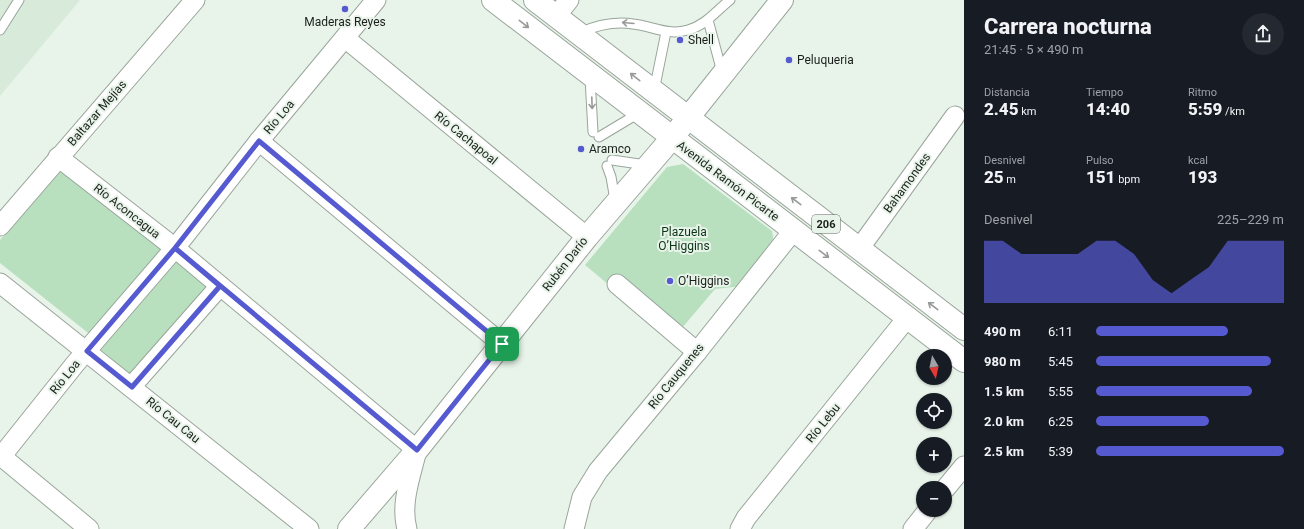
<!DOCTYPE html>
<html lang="es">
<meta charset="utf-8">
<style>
:root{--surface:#171b24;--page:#242831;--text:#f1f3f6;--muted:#9ea1a6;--accent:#565ad1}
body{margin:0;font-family:Roboto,sans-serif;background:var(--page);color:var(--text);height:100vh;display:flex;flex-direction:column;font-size:15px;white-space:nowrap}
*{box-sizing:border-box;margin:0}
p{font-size:13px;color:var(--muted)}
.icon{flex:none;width:22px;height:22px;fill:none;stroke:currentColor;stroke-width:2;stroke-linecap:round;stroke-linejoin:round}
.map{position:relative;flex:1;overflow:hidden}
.drawer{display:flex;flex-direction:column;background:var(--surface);width:340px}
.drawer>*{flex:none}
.needle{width:26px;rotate:171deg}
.controls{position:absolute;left:916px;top:349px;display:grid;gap:8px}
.controls a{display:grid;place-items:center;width:36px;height:36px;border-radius:50%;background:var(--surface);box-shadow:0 1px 3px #0004;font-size:20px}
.pin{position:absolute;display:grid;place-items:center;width:34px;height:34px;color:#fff;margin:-17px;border-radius:8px;box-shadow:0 2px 6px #0006}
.round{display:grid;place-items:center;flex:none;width:42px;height:42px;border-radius:21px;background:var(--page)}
.summary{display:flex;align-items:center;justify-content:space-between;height:68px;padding:0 20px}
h1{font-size:22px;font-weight:800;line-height:30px}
.figures{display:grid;grid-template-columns:repeat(3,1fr);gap:6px;height:68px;padding:4px 20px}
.figures div{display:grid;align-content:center}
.figures b{font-size:17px;font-weight:800}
.figures small{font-size:11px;font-weight:400}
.figures p{font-size:11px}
.chart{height:112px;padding:8px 20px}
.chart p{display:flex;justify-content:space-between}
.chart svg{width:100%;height:72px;margin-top:4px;fill:var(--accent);opacity:.7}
ul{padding:0 20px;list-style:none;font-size:13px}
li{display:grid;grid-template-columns:64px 48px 1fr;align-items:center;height:30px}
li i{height:10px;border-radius:5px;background:var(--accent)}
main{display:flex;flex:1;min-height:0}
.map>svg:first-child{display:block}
.built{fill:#d8ebdb}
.green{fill:#b8e0be}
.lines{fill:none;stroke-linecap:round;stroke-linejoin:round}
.lane-casing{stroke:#99a59b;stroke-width:11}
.street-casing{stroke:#99a59b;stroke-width:21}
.secondary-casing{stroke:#99a59b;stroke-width:24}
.highway-casing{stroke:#99a59b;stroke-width:24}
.lane{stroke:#fff;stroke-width:9}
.street{stroke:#fff;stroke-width:19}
.secondary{stroke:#fff;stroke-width:22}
.highway{stroke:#fff;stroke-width:22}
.oneway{stroke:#989a98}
.route-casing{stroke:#fff;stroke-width:8}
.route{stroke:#565ad1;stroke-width:5}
.poi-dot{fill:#565ad1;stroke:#e8f4e9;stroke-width:1.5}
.labels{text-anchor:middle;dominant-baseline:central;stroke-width:4;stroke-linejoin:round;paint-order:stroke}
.shield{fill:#e8f4e9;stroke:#585f59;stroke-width:1}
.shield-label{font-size:11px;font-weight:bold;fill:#1b1f1b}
.poi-label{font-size:12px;fill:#1b1f1b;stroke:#e8f4e9;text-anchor:start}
.street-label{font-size:12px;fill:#1b1f1b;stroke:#e8f4e9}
.park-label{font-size:12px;fill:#0b3417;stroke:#e8f4e9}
</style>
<main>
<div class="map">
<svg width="964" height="529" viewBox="0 0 964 529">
<rect width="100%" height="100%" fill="#e8f4e9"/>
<path class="built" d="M 0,0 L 80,0 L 0,96 Z"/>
<g class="green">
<path d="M 60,163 L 163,251 L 92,336 L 0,263 L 0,240 Z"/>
<path d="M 683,164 L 772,231 L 775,248 L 742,286 L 715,289 L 682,328 L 609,285 L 585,265 L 667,167 Z"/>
<path d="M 176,257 L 219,293 L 141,384 L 99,348 Z"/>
</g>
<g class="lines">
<g class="lane-casing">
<g id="lane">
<path d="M 708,20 L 722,72"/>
<path d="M 0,30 L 19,0"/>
<path d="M 579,33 C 597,25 614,21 633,24 C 652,26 668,36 688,30 C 706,25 716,11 730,0"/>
<path d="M 590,78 L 593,132"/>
<path d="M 654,91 L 666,32"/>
<path d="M 599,137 L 639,113"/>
<path d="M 612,160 L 646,165"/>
<path d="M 607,166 L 611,177 L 615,200"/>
</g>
</g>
<g class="street-casing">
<g id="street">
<path d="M 556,16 L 569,0"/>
<path d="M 345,38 L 587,237"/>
<path d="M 259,141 L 502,344"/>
<path d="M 58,157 L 175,248 L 417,450 C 411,475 400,504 407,529"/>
<path d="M 0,226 L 195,0"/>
<path d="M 859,249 L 955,116"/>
<path d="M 0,283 L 309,529"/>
<path d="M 617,284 L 697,352"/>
<path d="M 131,387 L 220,286"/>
<path d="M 1,456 L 89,529"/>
<path d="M 0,458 L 75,364 L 175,248 L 259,141 L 376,0"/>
<path d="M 945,489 L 964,466"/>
<path d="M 574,529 L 582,497 L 598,471 L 697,352 L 793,231"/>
<path d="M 740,529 L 746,518 L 907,318"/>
<path d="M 913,529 L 928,510"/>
</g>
</g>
<g class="secondary-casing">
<path id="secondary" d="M 349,529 L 417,450 L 587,237 L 672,138 L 782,0"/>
</g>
<g class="highway-casing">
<g id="highway">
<path d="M 493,0 L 964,361"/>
<path d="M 535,0 L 964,329"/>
</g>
</g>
<use href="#lane" class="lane"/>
<use href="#street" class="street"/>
<use href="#secondary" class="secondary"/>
<use href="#highway" class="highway"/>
</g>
<defs><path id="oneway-shaft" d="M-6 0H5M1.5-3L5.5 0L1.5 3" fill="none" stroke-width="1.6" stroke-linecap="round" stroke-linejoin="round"/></defs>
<g class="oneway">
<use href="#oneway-shaft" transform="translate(628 23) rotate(-175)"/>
<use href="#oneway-shaft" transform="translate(524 24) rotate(38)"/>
<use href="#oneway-shaft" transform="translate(635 77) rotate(-142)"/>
<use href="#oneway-shaft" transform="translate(592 103) rotate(88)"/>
<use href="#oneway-shaft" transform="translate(796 201) rotate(-143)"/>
<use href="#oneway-shaft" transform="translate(824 254) rotate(37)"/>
<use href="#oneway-shaft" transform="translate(933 306) rotate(-143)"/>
</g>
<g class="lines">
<g class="route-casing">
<path id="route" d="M 502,344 L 417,450 L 175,248 L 87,351 L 132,387 L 220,286 L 175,248 L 259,141 L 502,344"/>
</g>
<use href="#route" class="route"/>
</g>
<g class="poi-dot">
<circle cx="345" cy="9" r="4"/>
<circle cx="680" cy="40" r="4"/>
<circle cx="789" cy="60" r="4"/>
<circle cx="581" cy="149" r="4"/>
<circle cx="670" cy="281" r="4"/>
</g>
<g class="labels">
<rect class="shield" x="812" y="215" width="28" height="18" rx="3"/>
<g class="shield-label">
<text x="826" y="224">206</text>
</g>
<g class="poi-label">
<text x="345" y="22" text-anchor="middle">Maderas Reyes</text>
<text x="688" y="40">Shell</text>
<text x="797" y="60">Peluqueria</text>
<text x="589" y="149">Aramco</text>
<text x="678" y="281">O’Higgins</text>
</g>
<g class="street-label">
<text transform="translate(97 113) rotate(-49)">Baltazar Mejías</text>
<text transform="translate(279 117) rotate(-50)">Río Loa</text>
<text transform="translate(466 138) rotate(39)">Río Cachapoal</text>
<text transform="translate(728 181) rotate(37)">Avenida Ramón Picarte</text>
<text transform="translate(907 183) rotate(-54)">Bahamondes</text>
<text transform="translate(127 211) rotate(38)">Río Aconcagua</text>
<text transform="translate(565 264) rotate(-52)">Rubén Darío</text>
<text transform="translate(676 376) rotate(-51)">Río Cauquenes</text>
<text transform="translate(65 377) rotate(-51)">Río Loa</text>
<text transform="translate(173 420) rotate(39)">Río Cau Cau</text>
<text transform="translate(823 423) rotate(-51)">Río Lebu</text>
</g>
<g class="park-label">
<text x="684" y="232">Plazuela<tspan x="684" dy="14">O’Higgins</tspan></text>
</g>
</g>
</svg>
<div class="controls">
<a><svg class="needle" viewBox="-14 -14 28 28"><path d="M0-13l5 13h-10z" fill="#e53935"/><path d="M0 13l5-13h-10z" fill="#9ea1a6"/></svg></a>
<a><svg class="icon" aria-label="locate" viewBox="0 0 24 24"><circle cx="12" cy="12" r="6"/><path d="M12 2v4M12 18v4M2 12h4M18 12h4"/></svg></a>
<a>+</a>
<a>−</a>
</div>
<div class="pin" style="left:502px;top:344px;background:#1e9e55"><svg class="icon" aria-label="arrive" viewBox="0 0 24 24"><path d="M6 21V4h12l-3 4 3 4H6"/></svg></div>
</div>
<section class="drawer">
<div class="summary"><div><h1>Carrera nocturna</h1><p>21:45 · 5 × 490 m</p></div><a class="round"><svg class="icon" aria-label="share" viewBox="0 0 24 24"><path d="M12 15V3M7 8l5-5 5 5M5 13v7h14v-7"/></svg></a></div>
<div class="figures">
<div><p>Distancia</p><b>2.45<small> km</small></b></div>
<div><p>Tiempo</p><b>14:40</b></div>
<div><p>Ritmo</p><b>5:59<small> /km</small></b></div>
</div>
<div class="figures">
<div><p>Desnivel</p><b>25<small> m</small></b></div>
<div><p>Pulso</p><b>151<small> bpm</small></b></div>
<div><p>kcal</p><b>193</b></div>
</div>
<div class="chart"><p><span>Desnivel</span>225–229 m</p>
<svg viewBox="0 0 160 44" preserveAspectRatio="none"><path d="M0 44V6L10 6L20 14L30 14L40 14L50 14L60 6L70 6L80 14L90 30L100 38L110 30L120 22L130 6L140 6L150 6L160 6V44z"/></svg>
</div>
<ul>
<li><b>490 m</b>6:11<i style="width:70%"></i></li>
<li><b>980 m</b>5:45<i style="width:93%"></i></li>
<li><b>1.5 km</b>5:55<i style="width:83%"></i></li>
<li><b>2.0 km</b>6:25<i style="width:60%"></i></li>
<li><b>2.5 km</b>5:39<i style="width:100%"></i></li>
</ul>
</section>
</main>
